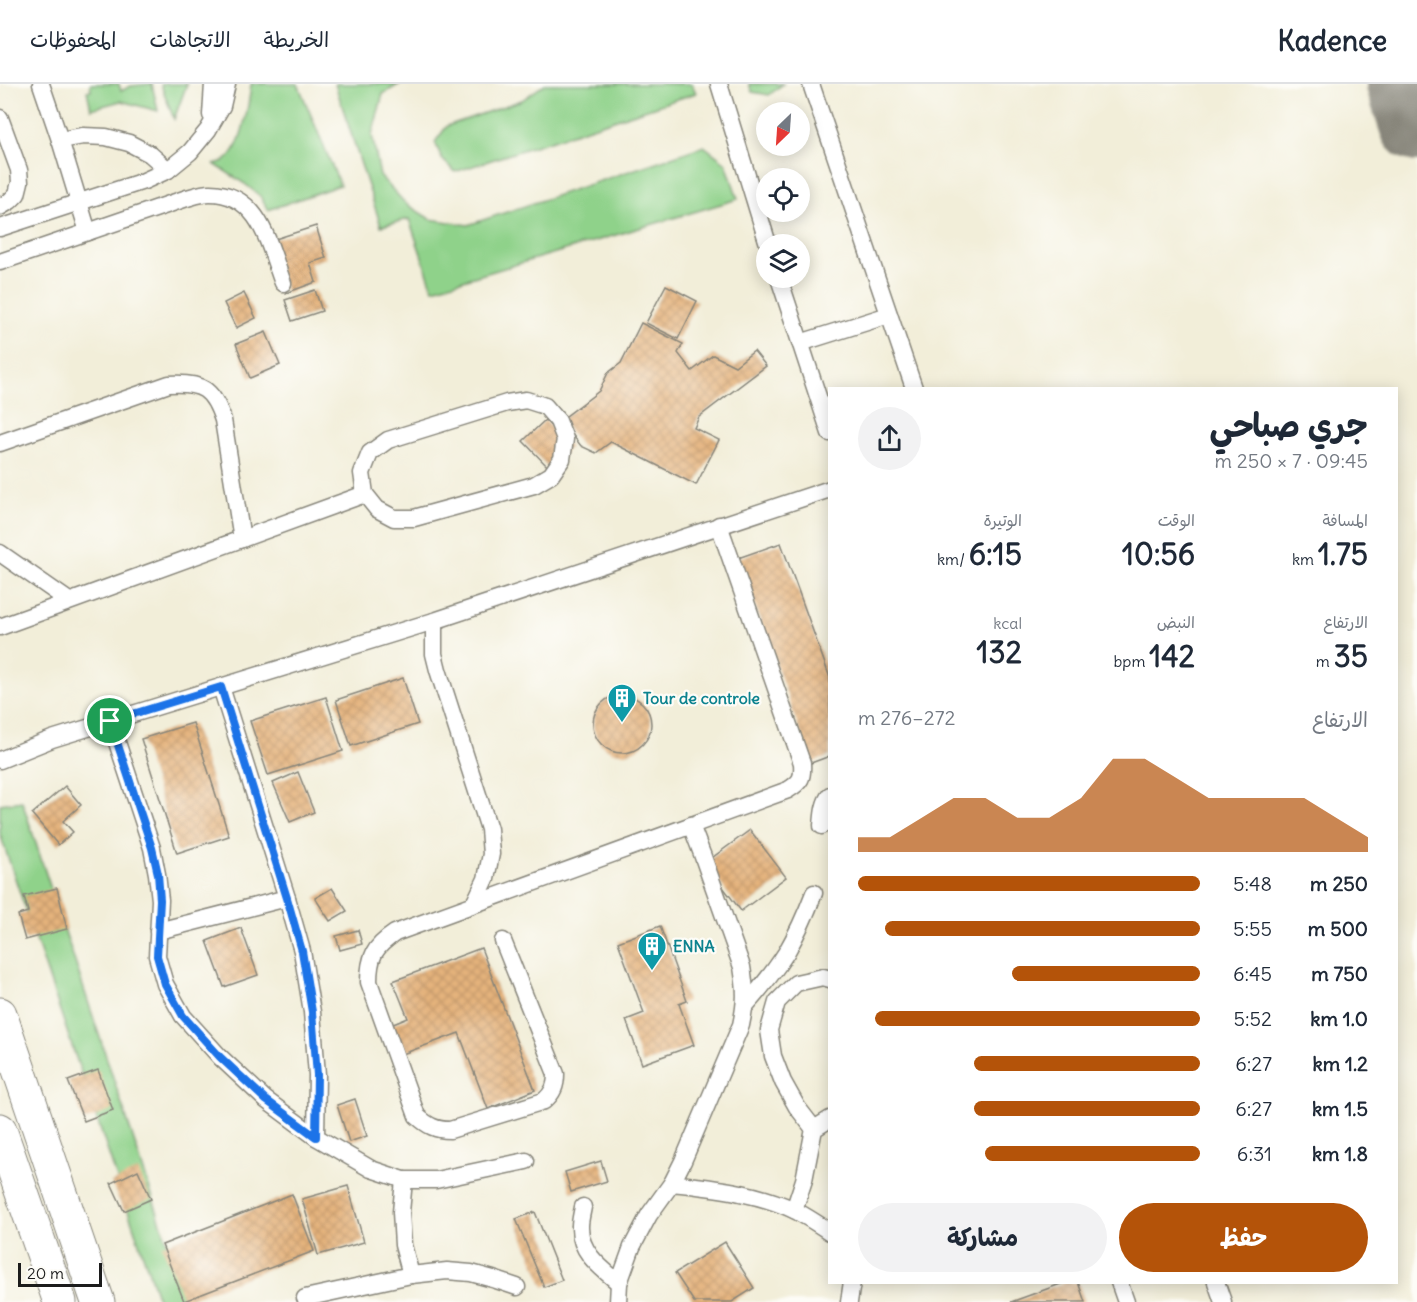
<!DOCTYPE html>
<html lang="ar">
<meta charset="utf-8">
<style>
:root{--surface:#fff;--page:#f2f2f3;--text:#1f2937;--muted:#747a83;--line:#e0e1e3;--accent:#b45309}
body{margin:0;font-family:Delius,"Playpen Sans Arabic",sans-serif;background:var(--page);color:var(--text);direction:rtl;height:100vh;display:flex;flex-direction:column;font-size:22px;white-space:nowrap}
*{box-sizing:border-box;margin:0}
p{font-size:20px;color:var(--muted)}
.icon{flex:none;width:33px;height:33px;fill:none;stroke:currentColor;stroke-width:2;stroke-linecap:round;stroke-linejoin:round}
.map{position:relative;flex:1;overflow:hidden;direction:ltr}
.side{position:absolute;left:828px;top:303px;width:570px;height:897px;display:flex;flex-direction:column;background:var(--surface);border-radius:0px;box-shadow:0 3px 15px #0003;direction:rtl}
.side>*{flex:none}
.needle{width:39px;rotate:205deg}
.tools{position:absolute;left:756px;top:18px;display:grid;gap:12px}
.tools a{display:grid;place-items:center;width:54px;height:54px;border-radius:50%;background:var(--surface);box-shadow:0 3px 15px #0003;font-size:30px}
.scale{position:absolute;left:18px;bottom:15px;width:84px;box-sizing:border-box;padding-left:6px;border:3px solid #1c1c1c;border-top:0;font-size:16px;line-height:21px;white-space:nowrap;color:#1c1c1c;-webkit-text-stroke:4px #fdfcf7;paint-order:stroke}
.pin{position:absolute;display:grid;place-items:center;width:51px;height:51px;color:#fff;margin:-26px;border:3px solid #fff;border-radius:50%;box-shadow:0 2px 6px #0007}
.round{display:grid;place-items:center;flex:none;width:63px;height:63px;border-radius:32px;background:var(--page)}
.head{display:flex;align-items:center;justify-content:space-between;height:102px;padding:0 30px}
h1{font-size:33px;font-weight:700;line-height:45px}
.figures{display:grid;grid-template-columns:repeat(3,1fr);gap:9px;height:102px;padding:6px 30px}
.figures div{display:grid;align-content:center}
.figures b{font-size:30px;font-weight:700}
.figures small{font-size:16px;font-weight:400}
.figures p{font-size:16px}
.chart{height:168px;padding:12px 30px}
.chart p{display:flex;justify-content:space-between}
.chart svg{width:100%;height:108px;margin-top:6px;fill:var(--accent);opacity:.7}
.action{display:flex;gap:12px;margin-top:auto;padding:12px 30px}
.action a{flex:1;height:69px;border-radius:36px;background:var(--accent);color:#fff;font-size:24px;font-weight:700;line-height:69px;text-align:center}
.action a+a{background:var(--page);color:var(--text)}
ul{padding:0 30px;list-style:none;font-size:20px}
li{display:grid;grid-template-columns:96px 72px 1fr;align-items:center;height:45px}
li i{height:15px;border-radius:8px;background:var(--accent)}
header{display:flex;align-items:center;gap:36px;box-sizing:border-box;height:84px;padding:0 30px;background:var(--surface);border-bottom:2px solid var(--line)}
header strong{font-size:28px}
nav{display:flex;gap:33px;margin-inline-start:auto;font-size:21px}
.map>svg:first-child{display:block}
.park{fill:#8fd28a;stroke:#567753;stroke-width:1.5}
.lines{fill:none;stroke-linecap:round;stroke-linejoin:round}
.taxiway{stroke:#87857a;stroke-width:76}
.building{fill:url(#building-cross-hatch)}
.lane-casing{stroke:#87857a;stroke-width:19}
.highway-casing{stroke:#87857a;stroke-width:35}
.lane{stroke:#fff;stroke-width:16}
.highway{stroke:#fff;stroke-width:33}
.route-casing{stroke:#fff;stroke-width:12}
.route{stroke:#1a73e8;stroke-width:8}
.labels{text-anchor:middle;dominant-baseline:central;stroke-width:4.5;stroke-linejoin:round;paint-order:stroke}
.culture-label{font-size:16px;font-weight:bold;fill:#0d838f;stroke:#fdfcf7;text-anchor:start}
</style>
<header>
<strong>Kadence</strong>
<nav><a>الخريطة</a><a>الاتجاهات</a><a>المحفوظات</a></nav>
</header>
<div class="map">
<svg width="1417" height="1218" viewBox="0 0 1417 1218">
<defs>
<pattern id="building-cross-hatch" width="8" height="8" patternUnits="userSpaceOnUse" patternTransform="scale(1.5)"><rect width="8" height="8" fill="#e4b27b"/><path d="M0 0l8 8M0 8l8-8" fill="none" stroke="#c3986a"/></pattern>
</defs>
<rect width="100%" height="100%" fill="#fdfcf7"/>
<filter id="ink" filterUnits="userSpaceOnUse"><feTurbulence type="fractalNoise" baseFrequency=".0167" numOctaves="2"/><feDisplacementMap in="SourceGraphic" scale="12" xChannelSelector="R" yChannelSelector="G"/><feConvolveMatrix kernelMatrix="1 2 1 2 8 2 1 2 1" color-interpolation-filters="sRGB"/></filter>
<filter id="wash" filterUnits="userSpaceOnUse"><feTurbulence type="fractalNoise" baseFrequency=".008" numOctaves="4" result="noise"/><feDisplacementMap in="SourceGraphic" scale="24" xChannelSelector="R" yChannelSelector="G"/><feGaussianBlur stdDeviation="1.35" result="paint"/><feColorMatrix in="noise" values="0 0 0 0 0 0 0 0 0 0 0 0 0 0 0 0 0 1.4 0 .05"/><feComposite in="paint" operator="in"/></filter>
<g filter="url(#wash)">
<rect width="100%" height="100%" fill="#f2eed9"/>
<g class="park">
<path d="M 90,0 L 119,0 L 121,7 L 131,2 L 152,0 L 158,27 L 121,17 L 91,25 L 87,7 L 91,6 Z"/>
<path d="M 164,0 L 187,0 L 174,35 L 161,1 Z"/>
<path d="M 251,0 L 298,0 L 340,101 L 268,126 L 260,112 L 245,100 L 214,80 C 217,79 224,78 227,75 C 242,64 249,19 251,0 Z"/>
<path d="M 335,0 L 400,0 L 383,10 L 372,51 L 380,92 L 406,120 L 430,135 L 468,141 L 704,62 L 726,79 L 738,115 L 433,205 L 409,135 L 381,142 Z"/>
<path d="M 545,0 L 692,0 L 696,9 L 455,88 L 442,75 L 435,58 L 447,42 L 522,16 Z"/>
<path d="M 749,0 L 783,0 L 769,11 L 752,8 Z"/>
<path d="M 22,717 L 187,1218 L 159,1218 L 0,750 L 0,720 Z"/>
</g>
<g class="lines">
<path class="taxiway" d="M 1404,0 L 1417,40"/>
</g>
<g id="blocks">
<g class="building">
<path d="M 316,142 L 326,174 L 310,179 L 316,198 L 286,209 L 269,157 Z"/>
<path d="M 666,201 L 697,217 L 678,255 L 646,239 Z"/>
<path d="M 315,206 L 322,227 L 292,237 L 285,216 Z"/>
<path d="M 244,209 L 256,234 L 236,244 L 224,219 Z"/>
<path d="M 641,239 L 683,260 L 678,269 L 692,287 L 713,271 L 735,282 L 754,267 L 766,282 L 699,333 L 694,344 L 719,356 L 696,401 L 611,358 L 596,369 L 581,362 L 561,336 L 599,307 L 608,289 L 621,279 Z"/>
<path d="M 266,248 L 280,281 L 250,294 L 236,260 Z"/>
<path d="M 545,336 L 570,363 L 549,384 L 523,357 Z"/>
<path d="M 781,459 L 830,594 L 830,672 L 811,679 L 738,474 Z"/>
<path d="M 403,594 L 418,640 L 351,662 L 336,616 Z"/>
<circle cx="622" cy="640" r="29"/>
<path d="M 326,613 L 343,667 L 268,691 L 250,637 Z"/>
<path d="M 193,639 L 229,752 L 177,769 L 141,655 Z"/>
<path d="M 298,688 L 314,728 L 290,738 L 273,699 Z"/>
<path d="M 65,702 L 81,721 L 63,737 L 73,748 L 58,761 L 32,730 Z"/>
<path d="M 750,746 L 786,793 L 741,827 L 705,779 Z"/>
<path d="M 57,804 L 67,845 L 25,856 L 18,831 L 28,828 L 24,812 Z"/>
<path d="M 332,804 L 347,827 L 330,837 L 315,814 Z"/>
<path d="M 660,842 L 687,917 L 679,920 L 694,961 L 642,980 L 626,936 L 644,929 L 618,858 Z"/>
<path d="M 241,844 L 258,891 L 224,903 L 207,857 Z"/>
<path d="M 358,846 L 362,860 L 340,866 L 336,852 Z"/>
<path d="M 481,864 L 535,1006 L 488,1025 L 459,949 L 397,972 L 386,943 L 408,934 L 393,897 Z"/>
<path d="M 98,986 L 113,1026 L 84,1037 L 68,997 Z"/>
<path d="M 355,1015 L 367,1052 L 349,1058 L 337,1021 Z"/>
<path d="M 601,1077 L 607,1097 L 571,1108 L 565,1088 Z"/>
<path d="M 138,1086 L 151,1115 L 124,1127 L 111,1099 Z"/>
<path d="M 348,1102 L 364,1158 L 318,1171 L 302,1115 Z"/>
<path d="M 292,1110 L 314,1167 L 184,1217 L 162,1161 Z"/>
<path d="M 535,1128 L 562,1196 L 544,1203 L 516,1135 Z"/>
<path d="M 725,1158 L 754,1204 L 732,1218 L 694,1218 L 675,1189 Z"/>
<path d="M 1066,1198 L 1078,1198 L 1085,1218 L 1011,1218 Z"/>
</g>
</g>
</g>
<g filter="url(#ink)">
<use href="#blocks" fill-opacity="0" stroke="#87857a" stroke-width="1.5"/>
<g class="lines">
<g class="lane-casing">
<g id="lane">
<path d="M 41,0 L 60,56 L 88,148"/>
<path d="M 719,0 L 768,160"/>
<path d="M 811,0 L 914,304"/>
<path d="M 211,31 L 213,0"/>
<path d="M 0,34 L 19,86 L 20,98 L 17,110 L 10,117 L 0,123"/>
<path d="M 60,56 L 83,52 L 106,53 L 129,59 L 150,70 L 168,86"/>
<path d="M 0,144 L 144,97 L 168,86 L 190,68 L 208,46 L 222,22 L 227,0"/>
<path d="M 0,178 L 187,114 C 194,112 203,109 210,109 C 260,109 269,162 283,199"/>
<path d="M 779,194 L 830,349"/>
<path d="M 800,259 L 889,231"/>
<path d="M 526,316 L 545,322 L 558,337 L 565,355 L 562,375 L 551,391 L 534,401 L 414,434 L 394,434 L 377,425 L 365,410 L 362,389 L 370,369 L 388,356 L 507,319 Z"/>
<path d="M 0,359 L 169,300 C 202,298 213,305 223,336 L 242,455"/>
<path d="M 0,469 L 69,517"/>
<path d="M 434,537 L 434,570 L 438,586 L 489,745 L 491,770 L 486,795 L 474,820"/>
<path d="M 0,543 L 365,410"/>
<path d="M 221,603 L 287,814 L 302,867 L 312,928 L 317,991 L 316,1053"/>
<path d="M 110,637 L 152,764 L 157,790 L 160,816 L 157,872 L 165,900 L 183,932 L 220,973 L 266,1016 L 316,1053 L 371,1085 L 404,1096 L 436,1096 L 526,1077"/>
<path d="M 0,676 L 52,655 L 434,537 L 830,405"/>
<path d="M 822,742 C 823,732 823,720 830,711"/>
<path d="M 158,847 L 287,814"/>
<path d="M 503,857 L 556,990 C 556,1002 553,1009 544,1017 L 450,1046 C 436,1046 428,1042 417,1032 L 369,898 C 369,873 374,863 395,849 L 788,706 C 801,698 803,694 802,679 L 719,441"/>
<path d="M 746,921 C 760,905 774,888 786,869 C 797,850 806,830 814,809"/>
<path d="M 814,1045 L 797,1023 L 783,998 L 773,972 L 769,946 L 777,918 L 796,899 L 823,893 L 830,895"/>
<path d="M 404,1096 L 401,1128 L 403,1161 L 411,1191"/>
<path d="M 672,1099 C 713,1104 756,1108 794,1126 C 806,1132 818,1140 830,1148"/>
<path d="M 583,1123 C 582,1129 580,1136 580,1142 C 579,1168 601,1184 619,1199"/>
<path d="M 794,1126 L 804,1096 L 814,1045 L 830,1035"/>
<path d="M 1119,1198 L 1126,1218"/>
<path d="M 1216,1198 L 1223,1218"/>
<path d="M 305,1214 L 411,1191 L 447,1187 L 471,1189 L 493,1195 L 517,1203"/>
<path d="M 618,1218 L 619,1199 L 632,1163 L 649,1131 L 672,1099 L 683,1077 L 741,941 C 746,918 746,907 742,883 L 702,770 L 691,741"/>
<path d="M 849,1218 L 852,1198"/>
</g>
</g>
<g class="highway-casing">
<g id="highway">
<path d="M 0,930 L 98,1218"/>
<path d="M 0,1046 L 60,1218"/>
</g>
</g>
<use href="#lane" class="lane"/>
<use href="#highway" class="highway"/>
</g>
</g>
<g class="lines" filter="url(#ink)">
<g class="route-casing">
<path id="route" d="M 221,603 L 287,814 L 302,867 L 312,928 L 317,991 L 316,1053 L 266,1016 L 220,973 L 183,932 L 165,900 L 157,872 L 160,816 L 158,790 L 152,764 L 110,637 Z"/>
</g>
<use href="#route" class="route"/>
</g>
<defs>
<g id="building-pin" transform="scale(1.5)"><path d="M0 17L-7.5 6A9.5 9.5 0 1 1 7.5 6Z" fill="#0f9aa8" stroke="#fdfcf7"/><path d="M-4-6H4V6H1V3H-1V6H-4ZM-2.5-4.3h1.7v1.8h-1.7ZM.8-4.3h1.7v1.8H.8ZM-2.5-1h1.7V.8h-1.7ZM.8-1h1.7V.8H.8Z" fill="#fff"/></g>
</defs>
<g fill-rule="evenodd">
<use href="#building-pin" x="622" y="614"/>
<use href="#building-pin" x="652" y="862"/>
</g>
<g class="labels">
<g class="culture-label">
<text x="643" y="614">Tour de controle</text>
<text x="673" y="862">ENNA</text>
</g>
</g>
</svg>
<div class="tools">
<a><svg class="needle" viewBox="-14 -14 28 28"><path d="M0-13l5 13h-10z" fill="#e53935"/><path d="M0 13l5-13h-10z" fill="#747a83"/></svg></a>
<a><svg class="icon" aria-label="locate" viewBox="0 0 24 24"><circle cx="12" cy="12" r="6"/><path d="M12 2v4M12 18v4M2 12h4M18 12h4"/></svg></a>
<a><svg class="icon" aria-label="layers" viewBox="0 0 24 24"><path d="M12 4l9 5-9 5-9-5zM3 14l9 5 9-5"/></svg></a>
</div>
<div class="scale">20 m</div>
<div class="pin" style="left:110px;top:637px;background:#1e9e55"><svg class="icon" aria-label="arrive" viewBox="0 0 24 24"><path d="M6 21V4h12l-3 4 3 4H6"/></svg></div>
<section class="side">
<div class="head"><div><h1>جري صباحي</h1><p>09:45 · 7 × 250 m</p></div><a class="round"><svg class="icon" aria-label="share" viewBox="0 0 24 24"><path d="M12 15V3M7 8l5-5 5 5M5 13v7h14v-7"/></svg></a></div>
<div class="figures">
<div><p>المسافة</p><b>1.75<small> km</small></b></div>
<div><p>الوقت</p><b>10:56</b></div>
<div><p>الوتيرة</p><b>6:15<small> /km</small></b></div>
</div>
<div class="figures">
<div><p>الارتفاع</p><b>35<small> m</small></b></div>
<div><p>النبض</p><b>142<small> bpm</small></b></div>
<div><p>kcal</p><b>132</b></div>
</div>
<div class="chart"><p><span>الارتفاع</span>272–276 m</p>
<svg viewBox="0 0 160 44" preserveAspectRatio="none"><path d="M0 44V38L10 38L20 30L30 22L40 22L50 30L60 30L70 22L80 6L90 6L100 14L110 22L120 22L130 22L140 22L150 30L160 38V44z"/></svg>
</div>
<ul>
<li><b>250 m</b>5:48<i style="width:100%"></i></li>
<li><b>500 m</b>5:55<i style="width:92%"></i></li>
<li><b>750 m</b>6:45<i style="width:55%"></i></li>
<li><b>1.0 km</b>5:52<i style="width:95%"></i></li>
<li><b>1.2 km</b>6:27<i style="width:66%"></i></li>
<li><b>1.5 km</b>6:27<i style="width:66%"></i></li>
<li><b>1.8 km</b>6:31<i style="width:63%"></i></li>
</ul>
<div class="action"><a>حفظ</a><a>مشاركة</a></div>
</section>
</div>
